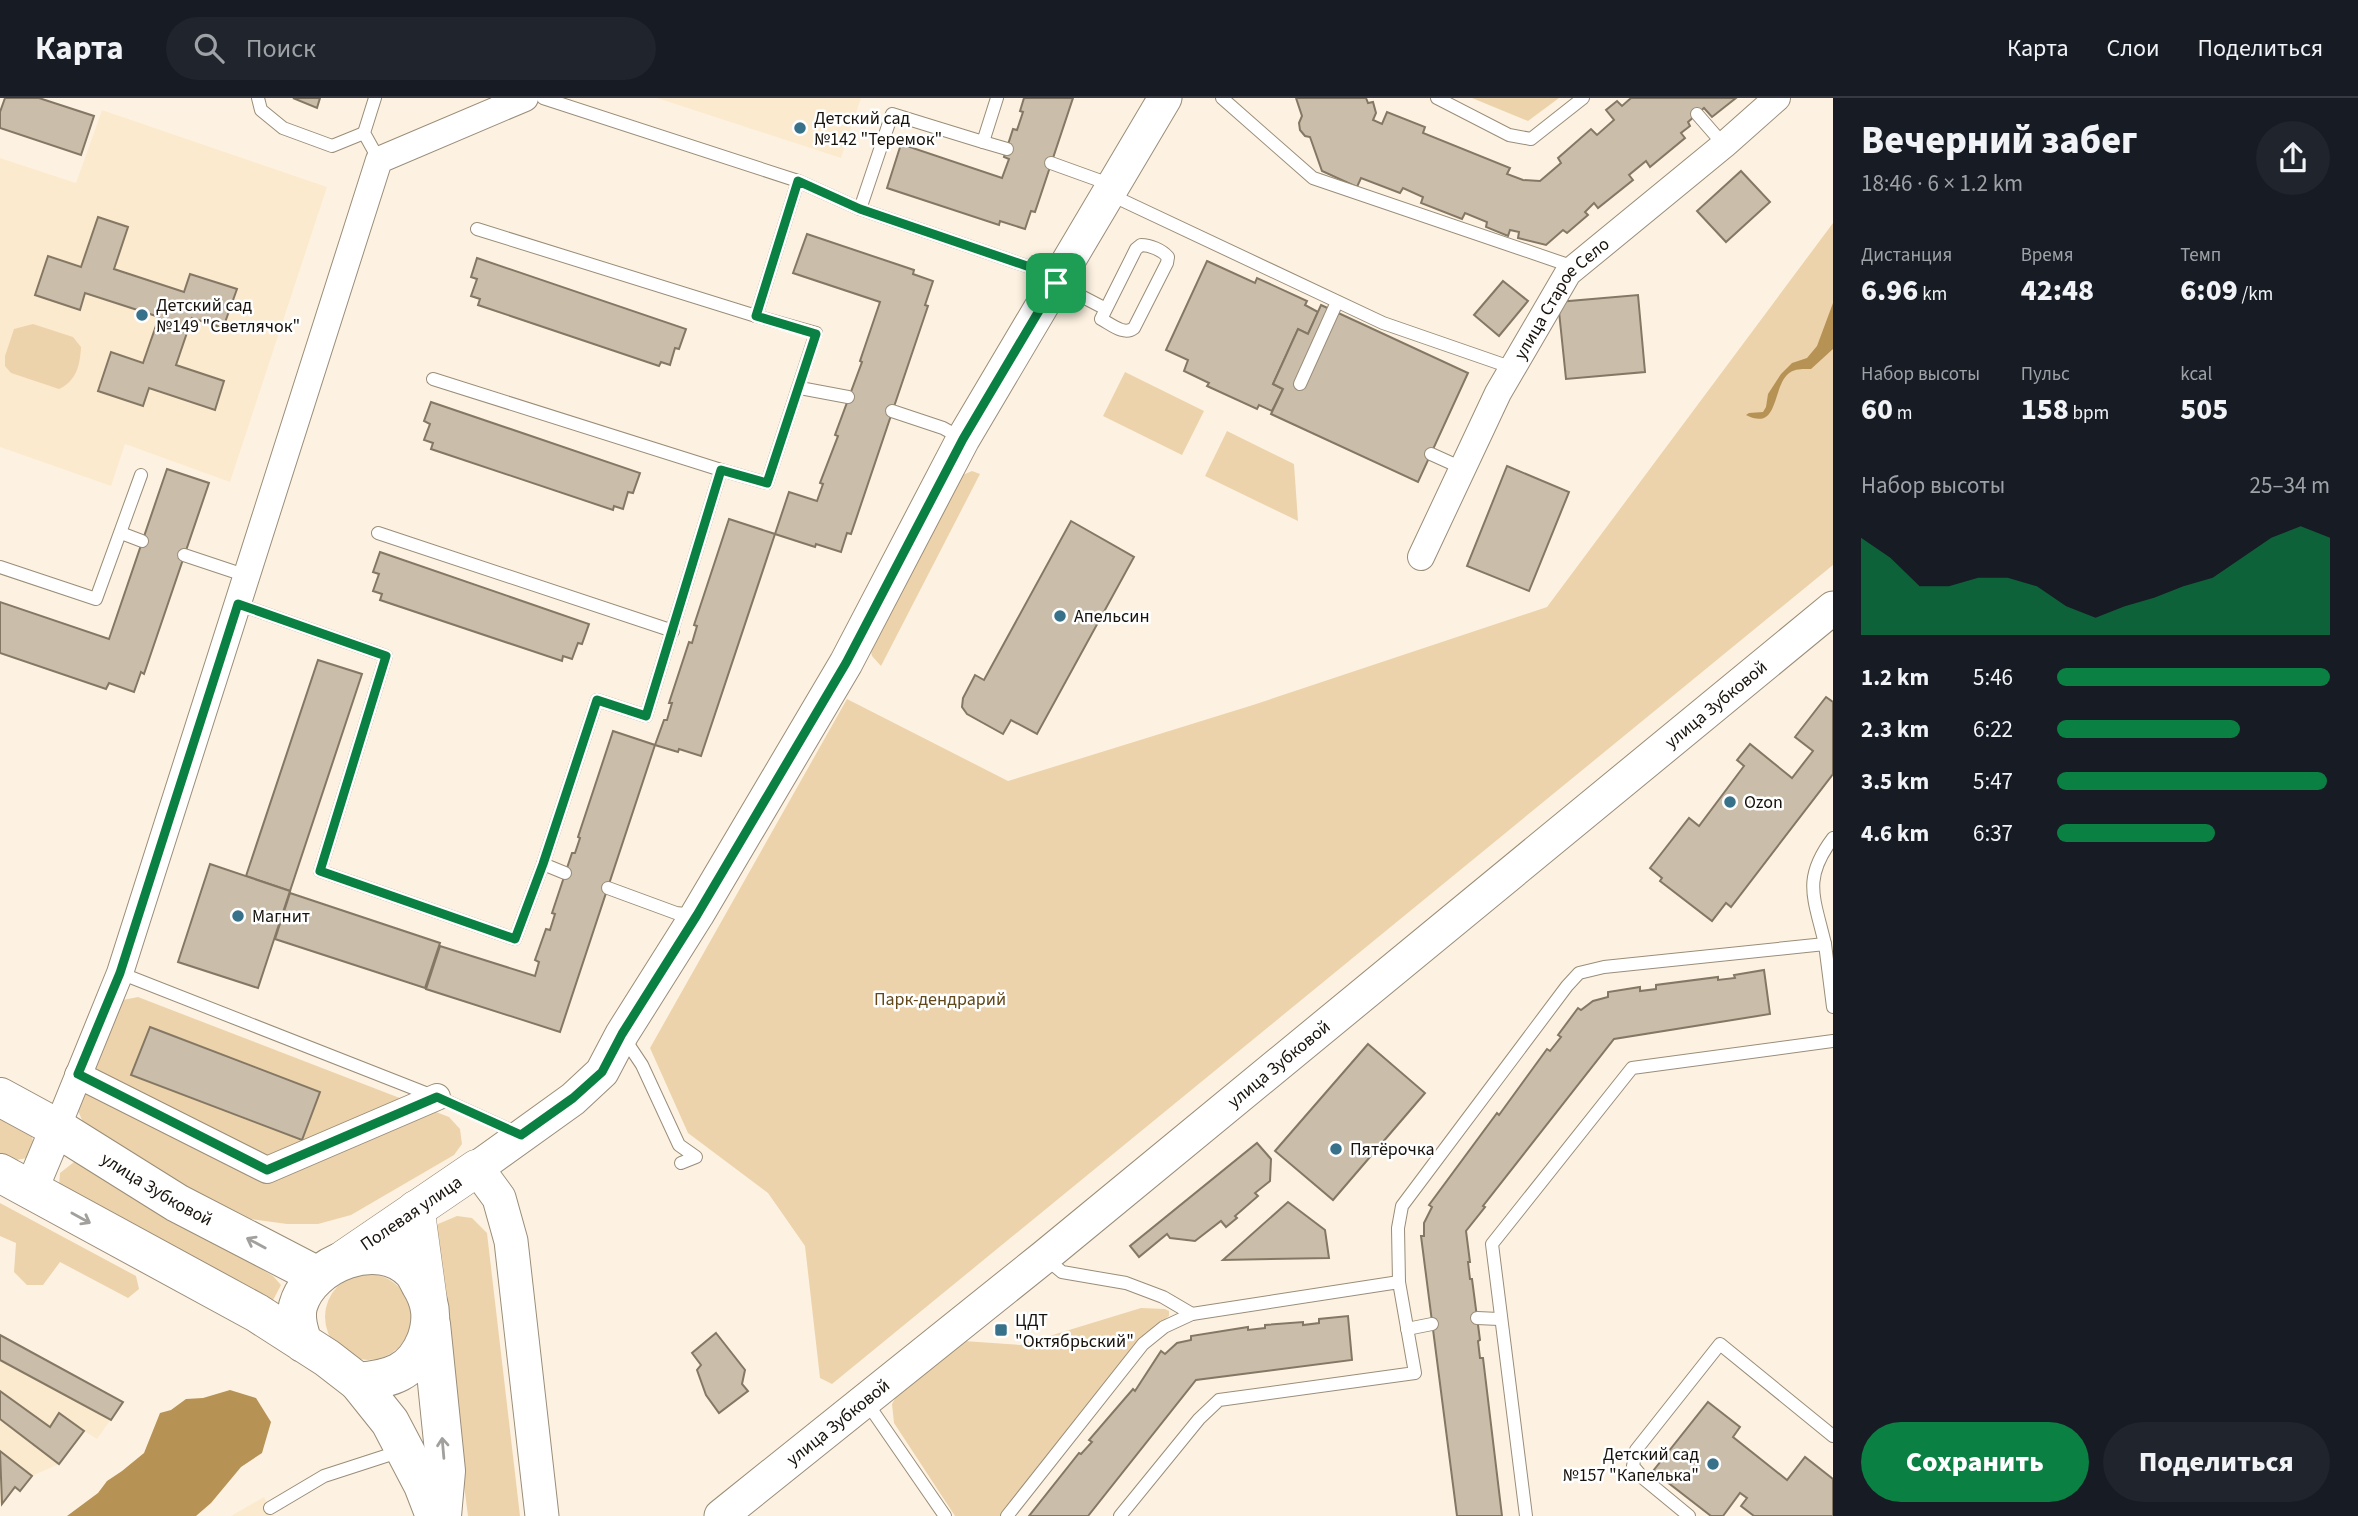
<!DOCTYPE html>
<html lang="ru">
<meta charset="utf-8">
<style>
:root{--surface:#171b24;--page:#20242c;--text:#f1f3f6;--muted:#9ea1a6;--line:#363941;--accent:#0b8043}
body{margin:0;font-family:"Source Sans 3",sans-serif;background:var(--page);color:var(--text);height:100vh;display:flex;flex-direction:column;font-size:26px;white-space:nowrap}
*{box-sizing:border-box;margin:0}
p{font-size:23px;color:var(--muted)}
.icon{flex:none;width:38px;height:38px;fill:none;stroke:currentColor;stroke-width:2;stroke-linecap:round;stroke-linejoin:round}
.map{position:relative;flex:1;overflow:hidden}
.drawer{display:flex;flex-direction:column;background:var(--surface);width:525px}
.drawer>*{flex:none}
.pin{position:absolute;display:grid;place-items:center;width:60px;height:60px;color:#fff;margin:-30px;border-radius:14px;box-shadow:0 4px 10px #0006}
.round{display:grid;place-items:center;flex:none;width:74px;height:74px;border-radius:37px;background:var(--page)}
.headline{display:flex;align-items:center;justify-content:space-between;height:119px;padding:0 28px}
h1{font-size:38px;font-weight:800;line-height:52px}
.metrics{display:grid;grid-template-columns:repeat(3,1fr);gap:10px;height:119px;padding:7px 28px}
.metrics div{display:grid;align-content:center}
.metrics b{font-size:30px;font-weight:800}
.metrics small{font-size:19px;font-weight:400}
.metrics p{font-size:19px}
.chart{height:196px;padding:14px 28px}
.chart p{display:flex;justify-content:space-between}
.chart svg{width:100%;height:126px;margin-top:7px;fill:var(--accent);opacity:.7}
.primary-button{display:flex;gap:14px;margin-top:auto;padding:14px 28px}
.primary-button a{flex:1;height:80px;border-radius:42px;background:var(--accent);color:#fff;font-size:28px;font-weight:800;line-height:80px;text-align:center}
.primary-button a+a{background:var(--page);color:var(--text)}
ul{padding:0 28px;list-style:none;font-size:23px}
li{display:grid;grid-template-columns:112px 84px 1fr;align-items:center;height:52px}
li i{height:18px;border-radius:9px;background:var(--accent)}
header{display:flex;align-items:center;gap:42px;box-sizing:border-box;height:98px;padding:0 35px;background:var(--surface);border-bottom:2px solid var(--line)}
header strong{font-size:33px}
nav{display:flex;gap:38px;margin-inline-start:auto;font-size:24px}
.search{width:490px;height:63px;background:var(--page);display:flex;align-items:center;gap:18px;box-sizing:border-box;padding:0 24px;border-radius:38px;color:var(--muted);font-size:26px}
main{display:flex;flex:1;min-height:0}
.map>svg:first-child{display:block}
.built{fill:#fceace}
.green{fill:#edd3ab}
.water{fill:#b69255}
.building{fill:#cabda9;stroke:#847864;stroke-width:2}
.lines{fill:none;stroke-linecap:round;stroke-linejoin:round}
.service-casing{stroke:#9a8d79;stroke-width:14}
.minor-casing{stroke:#9a8d79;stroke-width:28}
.tertiary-casing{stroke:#9a8d79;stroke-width:35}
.secondary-casing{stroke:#9a8d79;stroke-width:38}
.primary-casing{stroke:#9a8d79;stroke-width:40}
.service{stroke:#fff;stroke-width:12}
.minor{stroke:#fff;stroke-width:26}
.tertiary{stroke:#fff;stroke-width:33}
.secondary{stroke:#fff;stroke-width:37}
.primary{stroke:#fff;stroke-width:38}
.oneway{stroke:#a2a09d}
.route-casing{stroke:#fff;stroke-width:14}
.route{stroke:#0b8043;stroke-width:9}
.poi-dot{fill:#38718a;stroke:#fff;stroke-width:2.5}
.labels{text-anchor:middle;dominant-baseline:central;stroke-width:5;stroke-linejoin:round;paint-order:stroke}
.poi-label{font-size:18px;fill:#17120b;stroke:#fff;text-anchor:start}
.street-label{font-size:18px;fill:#17120b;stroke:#fff}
.park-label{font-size:18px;fill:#624819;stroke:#fff}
</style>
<header>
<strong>Карта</strong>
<div class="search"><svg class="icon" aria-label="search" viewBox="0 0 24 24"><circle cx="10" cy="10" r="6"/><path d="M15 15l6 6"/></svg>Поиск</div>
<nav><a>Карта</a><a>Слои</a><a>Поделиться</a></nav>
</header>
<main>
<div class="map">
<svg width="1833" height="1418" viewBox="0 0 1833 1418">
<rect width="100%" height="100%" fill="#fdf2e1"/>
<g class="built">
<path d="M 657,0 L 861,0 L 841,60 Z"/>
<path d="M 102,12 L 327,89 L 230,384 L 125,346 L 111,388 L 0,349 L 0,60 L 76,85 Z"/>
<path d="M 0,1237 L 123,1304 L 97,1341 L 84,1333 L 59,1366 L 32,1378 L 20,1393 L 14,1390 L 0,1407 Z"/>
<path d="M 264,1399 L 274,1418 L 231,1418 Z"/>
</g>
<g class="green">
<path d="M 1472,0 L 1559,0 L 1528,23 Z"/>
<path d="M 1833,125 L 1833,467 L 832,1286 L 820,1280 L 805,1148 L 768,1095 L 688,1035 L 650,950 L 847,601 L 1008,683 L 1253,607 L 1547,509 Z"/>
<path d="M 33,226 L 73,239 L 81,249 C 80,268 76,283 59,291 L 11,275 L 5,268 L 5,258 L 14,231 Z"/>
<path d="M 1125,274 L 1204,313 L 1182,357 L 1103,318 Z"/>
<path d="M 1227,333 L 1294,366 L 1298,423 L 1205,378 Z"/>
<path d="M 972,373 L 980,376 L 881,568 L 872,558 L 870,550 L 958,379 Z"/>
<path d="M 138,899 L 449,1019 L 460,1031 L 462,1046 L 454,1057 L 351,1117 L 318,1126 L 287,1126 L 222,1117 L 88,1036 L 76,1008 L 118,903 Z"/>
<path d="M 0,1014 L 31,1035 L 34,1047 L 27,1060 L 11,1063 L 0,1057 Z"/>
<path d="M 74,1064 L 82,1064 L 273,1178 L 281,1187 L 270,1208 L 59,1087 L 60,1075 Z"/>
<path d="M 0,1105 L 136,1178 L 139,1191 L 128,1200 L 60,1164 L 43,1187 L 27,1187 L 14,1174 L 16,1145 L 0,1138 Z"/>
<path d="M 457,1118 L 472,1120 L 487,1135 L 520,1418 L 468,1418 L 432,1139 L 438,1126 Z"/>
<circle cx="368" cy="1219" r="43"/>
<path d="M 1141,1210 L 1165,1211 L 1169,1213 L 1169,1218 L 1140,1241 L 1001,1418 L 955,1418 L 894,1325 L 892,1306 L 897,1297 L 964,1243 L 1020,1247 Z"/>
</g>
<g class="water">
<path d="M 1833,205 L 1833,251 L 1811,271 C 1803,271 1795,270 1788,276 C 1772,290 1779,334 1746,317 L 1749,315 L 1763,314 L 1766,309 L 1768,296 L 1781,276 L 1792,265 L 1807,260 L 1817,248 Z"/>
<path d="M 230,1292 L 256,1300 L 271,1324 L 262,1355 L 241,1369 L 211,1405 L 196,1418 L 67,1418 L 98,1395 L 107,1383 L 122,1373 L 144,1355 L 160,1315 L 171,1312 L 186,1301 L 203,1300 Z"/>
</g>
<g class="building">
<path d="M 5,0 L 39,0 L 94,18 L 81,57 L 0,30 L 0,14 Z"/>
<path d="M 293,0 L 320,0 L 317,10 Z"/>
<path d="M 1024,0 L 1073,0 L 1035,114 L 1031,113 L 1025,131 L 1000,123 L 999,127 L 887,90 L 901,46 L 1002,80 L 1009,61 L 1004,59 L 1013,31 L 1017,32 L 1023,14 L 1020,13 Z"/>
<path d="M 1296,0 L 1366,0 L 1368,5 L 1373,4 L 1376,15 L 1373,22 L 1382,26 L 1387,14 L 1425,29 L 1423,35 L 1510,70 L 1507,76 L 1523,82 L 1540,83 L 1561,65 L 1558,60 L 1591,31 L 1597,37 L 1614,22 L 1606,12 L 1617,3 L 1622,8 L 1631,0 L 1736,0 L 1712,19 L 1704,10 L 1688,24 L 1690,28 L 1681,35 L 1685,40 L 1650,69 L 1646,63 L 1629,77 L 1633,82 L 1598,110 L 1594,105 L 1585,114 L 1588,117 L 1567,135 L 1563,132 L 1546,147 L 1518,140 L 1519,134 L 1510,132 L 1508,138 L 1486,129 L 1487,124 L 1465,115 L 1462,121 L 1421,105 L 1423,99 L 1403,90 L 1400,95 L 1361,80 L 1357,89 L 1322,73 L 1310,39 L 1305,38 L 1300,32 L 1299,25 L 1302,18 Z"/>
<path d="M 1741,73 L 1770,104 L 1726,144 L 1697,113 Z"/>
<path d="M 98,119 L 128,129 L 114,171 L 184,194 L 190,176 L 237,191 L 223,230 L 192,220 L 176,267 L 224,283 L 215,312 L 149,290 L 143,308 L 98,293 L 111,254 L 143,265 L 159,219 L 85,195 L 80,212 L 35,197 L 48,158 L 81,169 Z"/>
<path d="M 807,136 L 914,172 L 913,176 L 933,183 L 925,207 L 928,208 L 851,436 L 847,435 L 841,454 L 816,446 L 815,449 L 775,436 L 789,394 L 817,403 L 823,386 L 820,385 L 838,338 L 835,337 L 862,264 L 860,263 L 880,204 L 793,175 Z"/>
<path d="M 477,160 L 686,231 L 679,251 L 675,250 L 670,267 L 661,264 L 659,268 L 478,207 L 480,201 L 471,198 L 477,181 L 471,179 Z"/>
<path d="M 1207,163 L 1255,185 L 1257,180 L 1307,203 L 1305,207 L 1318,214 L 1308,236 L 1298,231 L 1273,286 L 1283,291 L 1272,313 L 1259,307 L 1257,311 L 1207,288 L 1209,285 L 1184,273 L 1188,262 L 1166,252 Z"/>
<path d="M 1503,183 L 1528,203 L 1499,238 L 1474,217 Z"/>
<path d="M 1638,197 L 1645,274 L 1566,281 L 1558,204 Z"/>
<path d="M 1321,207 L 1468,275 L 1418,384 L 1271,316 L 1283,291 L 1273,286 L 1298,231 L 1308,236 Z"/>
<path d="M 431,304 L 640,375 L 633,395 L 628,394 L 623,411 L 614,408 L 613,412 L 431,351 L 433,345 L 424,342 L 430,326 L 424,323 Z"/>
<path d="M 1507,368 L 1569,394 L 1529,493 L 1467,468 Z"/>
<path d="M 167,371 L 209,385 L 144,576 L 141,574 L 134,594 L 109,585 L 106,591 L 0,555 L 0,504 L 109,541 Z"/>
<path d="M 729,421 L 775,436 L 701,658 L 679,651 L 678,654 L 655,647 L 664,622 L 667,622 L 672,605 L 669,605 L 689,544 L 692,545 L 697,528 L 694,527 Z"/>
<path d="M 1071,423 L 1134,459 L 1037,636 L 1011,622 L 1003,636 L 967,616 L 962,609 L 963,600 L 975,577 L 984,582 Z"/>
<path d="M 380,454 L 589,526 L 582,546 L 578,545 L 572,561 L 563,558 L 562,563 L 380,502 L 382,496 L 373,493 L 379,476 L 373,474 Z"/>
<path d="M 318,562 L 362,576 L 290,793 L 246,778 Z"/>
<path d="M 1826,599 L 1833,604 L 1833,676 L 1731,809 L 1726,805 L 1712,823 L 1660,783 L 1662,780 L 1650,770 L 1689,720 L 1699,728 L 1744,668 L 1737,662 L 1750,646 L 1792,680 L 1813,653 L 1795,639 Z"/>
<path d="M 613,633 L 655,647 L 560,934 L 426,891 L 440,848 L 535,878 L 539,864 L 535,862 L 546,831 L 550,832 L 555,816 L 552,815 L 572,755 L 575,755 L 580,740 L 578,739 Z"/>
<path d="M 210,766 L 290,793 L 258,890 L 178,864 Z"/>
<path d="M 290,795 L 440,845 L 425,890 L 275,841 Z"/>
<path d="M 1764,872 L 1770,916 L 1614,941 L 1483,1108 L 1485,1109 L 1466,1133 L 1470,1164 L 1468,1164 L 1470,1181 L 1472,1181 L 1480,1242 L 1478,1243 L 1480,1260 L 1483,1260 L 1502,1418 L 1457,1418 L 1421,1138 L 1424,1138 L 1424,1125 L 1432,1109 L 1429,1107 L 1497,1015 L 1499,1017 L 1547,951 L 1550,953 L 1561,939 L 1558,937 L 1578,910 L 1581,912 L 1593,903 L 1608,899 L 1608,894 L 1640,889 L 1640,893 L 1656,891 L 1656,887 L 1718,879 L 1718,882 L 1735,880 L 1734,877 Z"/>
<path d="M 150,929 L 320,994 L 302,1042 L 131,977 Z"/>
<path d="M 1368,946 L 1425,995 L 1333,1102 L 1275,1053 Z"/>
<path d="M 1257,1045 L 1271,1061 L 1270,1083 L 1255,1095 L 1258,1098 L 1235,1118 L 1237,1120 L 1226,1129 L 1221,1123 L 1195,1143 L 1170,1140 L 1167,1136 L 1139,1159 L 1130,1148 Z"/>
<path d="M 1288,1104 L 1325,1132 L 1329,1160 L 1223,1162 Z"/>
<path d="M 1348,1218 L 1352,1262 L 1196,1282 L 1088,1418 L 1029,1418 L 1079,1355 L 1081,1356 L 1092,1344 L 1089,1342 L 1133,1291 L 1135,1293 L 1161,1253 L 1165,1256 L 1177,1245 L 1191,1242 L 1191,1238 L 1248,1229 L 1248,1232 L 1265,1230 L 1265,1227 L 1303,1224 L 1303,1227 L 1319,1225 L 1319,1221 Z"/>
<path d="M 716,1235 L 745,1272 L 742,1286 L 748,1293 L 719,1315 L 706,1297 L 697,1272 L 701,1267 L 692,1255 Z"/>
<path d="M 0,1237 L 123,1304 L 111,1322 L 0,1262 Z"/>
<path d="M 0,1293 L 50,1329 L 59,1315 L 84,1333 L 59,1366 L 0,1321 Z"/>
<path d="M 1708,1304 L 1740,1329 L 1733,1339 L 1787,1382 L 1805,1359 L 1833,1381 L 1833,1418 L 1754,1418 L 1741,1408 L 1747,1400 L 1740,1395 L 1723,1418 L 1711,1418 L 1653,1373 Z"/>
<path d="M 0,1353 L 32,1378 L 20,1393 L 15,1389 L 2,1406 Z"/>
</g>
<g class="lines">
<g class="service-casing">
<g id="service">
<path d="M 258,0 L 261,12 L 283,30 L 332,48 L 364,35"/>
<path d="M 375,0 L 364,35 L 379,62"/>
<path d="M 543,0 L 798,83 L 860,111 L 1059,179"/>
<path d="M 1222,0 L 1313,80 L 1574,169"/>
<path d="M 1437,0 L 1509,37 L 1531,41 L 1583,0"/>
<path d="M 1697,16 L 1724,47"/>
<path d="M 983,44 L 1007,51"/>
<path d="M 1051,65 L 1112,87"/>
<path d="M 1111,97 L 1383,225 L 1513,270"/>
<path d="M 860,111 L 892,16 L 983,44 L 997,0"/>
<path d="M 477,131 L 756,218"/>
<path d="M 1056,185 L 1106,211 L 1136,151 L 1141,147 C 1150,147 1162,152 1168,159 L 1167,165 L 1134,230 C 1124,238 1111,226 1101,221 L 1106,211"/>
<path d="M 433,281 L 721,372"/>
<path d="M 1300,286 L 1337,204"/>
<path d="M 800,290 L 848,299"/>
<path d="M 892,313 L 943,330 L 963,341"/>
<path d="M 1431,356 L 1462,370"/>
<path d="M 121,435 L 142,443"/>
<path d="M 378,435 L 673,533"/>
<path d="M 184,457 L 247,478"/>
<path d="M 0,469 L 96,501 L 141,377"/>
<path d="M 238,506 L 386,558 L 320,773 L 515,841 L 543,766 L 597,602 L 646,618 L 721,372 L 767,385 L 816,235 L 756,218 L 798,83"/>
<path d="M 543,766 L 565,775"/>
<path d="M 608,790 L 676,815 L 694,817"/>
<path d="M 1825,846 C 1814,799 1802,781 1833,740"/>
<path d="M 120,875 L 451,1005 L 519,1036"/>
<path d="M 624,940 L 642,967 L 679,1047 L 696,1059 L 681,1065"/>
<path d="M 1045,1160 L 1062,1174 L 1126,1185 L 1163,1199 L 1192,1216"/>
<path d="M 1399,1184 L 1398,1130 L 1402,1108 L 1567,888 L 1579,875 L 1604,869 L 1825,846 L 1833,909"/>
<path d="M 1477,1220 L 1499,1221"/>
<path d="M 1407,1231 L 1432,1226"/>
<path d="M 865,1302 L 945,1418"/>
<path d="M 270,1410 L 324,1378 L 401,1353"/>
<path d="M 1007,1418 L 1143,1246 L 1164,1229 L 1192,1216 L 1399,1184 L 1415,1275 L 1219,1302 L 1199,1321 L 1120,1418"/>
<path d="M 1526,1418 L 1492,1146 L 1632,970 L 1833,943"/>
<path d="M 1689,1418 L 1643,1380 L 1633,1368 L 1636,1352 L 1720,1246 L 1833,1338"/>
</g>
</g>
<g class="minor-casing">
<g id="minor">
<path id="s1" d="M 1421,459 L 1498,295 L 1568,175 L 1724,47 L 1777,0"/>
<path d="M 78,977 L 267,1072 L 437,999"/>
<path d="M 57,1030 L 120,875 L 379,62 L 525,0"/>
</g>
</g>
<g class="tertiary-casing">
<g id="tertiary">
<path d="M 31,1092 L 57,1030"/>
<path d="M 542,1418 L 511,1143 L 499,1100 L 477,1070 L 573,1001 L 602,974 L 622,936 L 697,817 L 846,565 L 963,341 L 1165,0"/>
<path id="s2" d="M 721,1418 L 1044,1159 L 1833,510"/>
</g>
</g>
<g class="secondary-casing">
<g id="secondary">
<path d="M 416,1111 L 428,1199"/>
<path id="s3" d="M 345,1160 L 477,1070"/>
</g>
</g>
<g class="primary-casing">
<g id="primary">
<path id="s4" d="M 0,999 L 57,1030 L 177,1105 L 316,1177"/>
<path d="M 0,1075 L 257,1215 L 327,1260 L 358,1284 C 390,1281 413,1275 426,1242 C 433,1222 432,1205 420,1186 C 418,1182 415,1176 412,1173 C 379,1138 310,1165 298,1208 C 295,1221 299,1233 303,1245"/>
<path d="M 431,1226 L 446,1373 L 442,1418"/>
<path d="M 358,1284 L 390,1324 L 423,1387 L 435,1418"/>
</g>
</g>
<use href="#service" class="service"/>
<use href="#minor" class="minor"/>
<use href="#tertiary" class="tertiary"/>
<use href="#secondary" class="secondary"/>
<use href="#primary" class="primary"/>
</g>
<defs><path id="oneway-shaft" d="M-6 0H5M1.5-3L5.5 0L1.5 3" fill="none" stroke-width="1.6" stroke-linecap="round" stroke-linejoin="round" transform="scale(1.75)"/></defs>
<g class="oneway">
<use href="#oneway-shaft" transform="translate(81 1120) rotate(29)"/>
<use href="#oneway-shaft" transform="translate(256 1145) rotate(-152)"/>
<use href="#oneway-shaft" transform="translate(443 1350) rotate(-95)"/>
</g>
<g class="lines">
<g class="route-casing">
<path id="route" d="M 798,83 L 860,111 L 1059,179 L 963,341 L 846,565 L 697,817 L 622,936 L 602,974 L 573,1000 L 521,1037 L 437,999 L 267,1072 L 78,976 L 120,875 L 238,506 L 386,558 L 320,773 L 515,841 L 543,766 L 597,602 L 646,618 L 721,372 L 767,385 L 816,236 L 756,218 Z"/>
</g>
<use href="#route" class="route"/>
</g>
<g class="poi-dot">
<circle cx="800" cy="30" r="7"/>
<circle cx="142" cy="217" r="7"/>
<circle cx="1060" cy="518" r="7"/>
<circle cx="1730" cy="704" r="7"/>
<circle cx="238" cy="818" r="7"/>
<circle cx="1336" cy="1051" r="7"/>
<rect x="994" y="1225" width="14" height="14" rx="3.5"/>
<circle cx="1713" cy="1366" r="7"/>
</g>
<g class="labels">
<g class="poi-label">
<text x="814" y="20">Детский сад<tspan x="814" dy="21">№142 "Теремок"</tspan></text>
<text x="156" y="207">Детский сад<tspan x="156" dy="21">№149 "Светлячок"</tspan></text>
<text x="1074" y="518">Апельсин</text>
<text x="1744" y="704">Ozon</text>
<text x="252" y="818">Магнит</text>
<text x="1350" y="1051">Пятёрочка</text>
<text x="1015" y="1222">ЦДТ<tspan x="1015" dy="21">"Октябрьский"</tspan></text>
<text x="1699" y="1356" text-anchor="end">Детский сад<tspan x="1699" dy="21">№157 "Капелька"</tspan></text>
</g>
<g class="street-label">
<text stroke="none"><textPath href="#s1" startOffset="296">улица Старое Село</textPath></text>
<text stroke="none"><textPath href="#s2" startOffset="1284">улица Зубковой</textPath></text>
<text stroke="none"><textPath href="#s2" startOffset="718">улица Зубковой</textPath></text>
<text stroke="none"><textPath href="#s4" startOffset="182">улица Зубковой</textPath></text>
<text stroke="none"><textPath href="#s3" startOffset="80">Полевая улица</textPath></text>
<text stroke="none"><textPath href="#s2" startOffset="150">улица Зубковой</textPath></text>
</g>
<g class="park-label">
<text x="940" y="901">Парк-дендрарий</text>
</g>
</g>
</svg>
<div class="pin" style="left:1056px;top:185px;background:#1e9e55"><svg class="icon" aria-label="arrive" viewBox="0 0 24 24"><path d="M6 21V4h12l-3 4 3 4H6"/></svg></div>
</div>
<section class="drawer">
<div class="headline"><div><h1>Вечерний забег</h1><p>18:46 · 6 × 1.2 km</p></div><a class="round"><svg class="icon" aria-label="share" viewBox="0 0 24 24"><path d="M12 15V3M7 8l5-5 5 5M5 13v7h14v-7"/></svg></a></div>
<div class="metrics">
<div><p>Дистанция</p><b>6.96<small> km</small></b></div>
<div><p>Время</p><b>42:48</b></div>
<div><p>Темп</p><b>6:09<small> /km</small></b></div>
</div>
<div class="metrics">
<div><p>Набор высоты</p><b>60<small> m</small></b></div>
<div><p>Пульс</p><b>158<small> bpm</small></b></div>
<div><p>kcal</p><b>505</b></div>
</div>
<div class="chart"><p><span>Набор высоты</span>25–34 m</p>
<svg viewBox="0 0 160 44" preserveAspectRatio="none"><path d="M0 44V10L10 17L20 27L30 27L40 24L50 24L60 27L70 34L80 38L90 34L100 31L110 27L120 24L130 17L140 10L150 6L160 10V44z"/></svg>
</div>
<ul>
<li><b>1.2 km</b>5:46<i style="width:100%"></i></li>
<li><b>2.3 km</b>6:22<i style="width:67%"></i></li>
<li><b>3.5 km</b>5:47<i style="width:99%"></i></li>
<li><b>4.6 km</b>6:37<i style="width:58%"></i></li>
</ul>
<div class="primary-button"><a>Сохранить</a><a>Поделиться</a></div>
</section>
</main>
